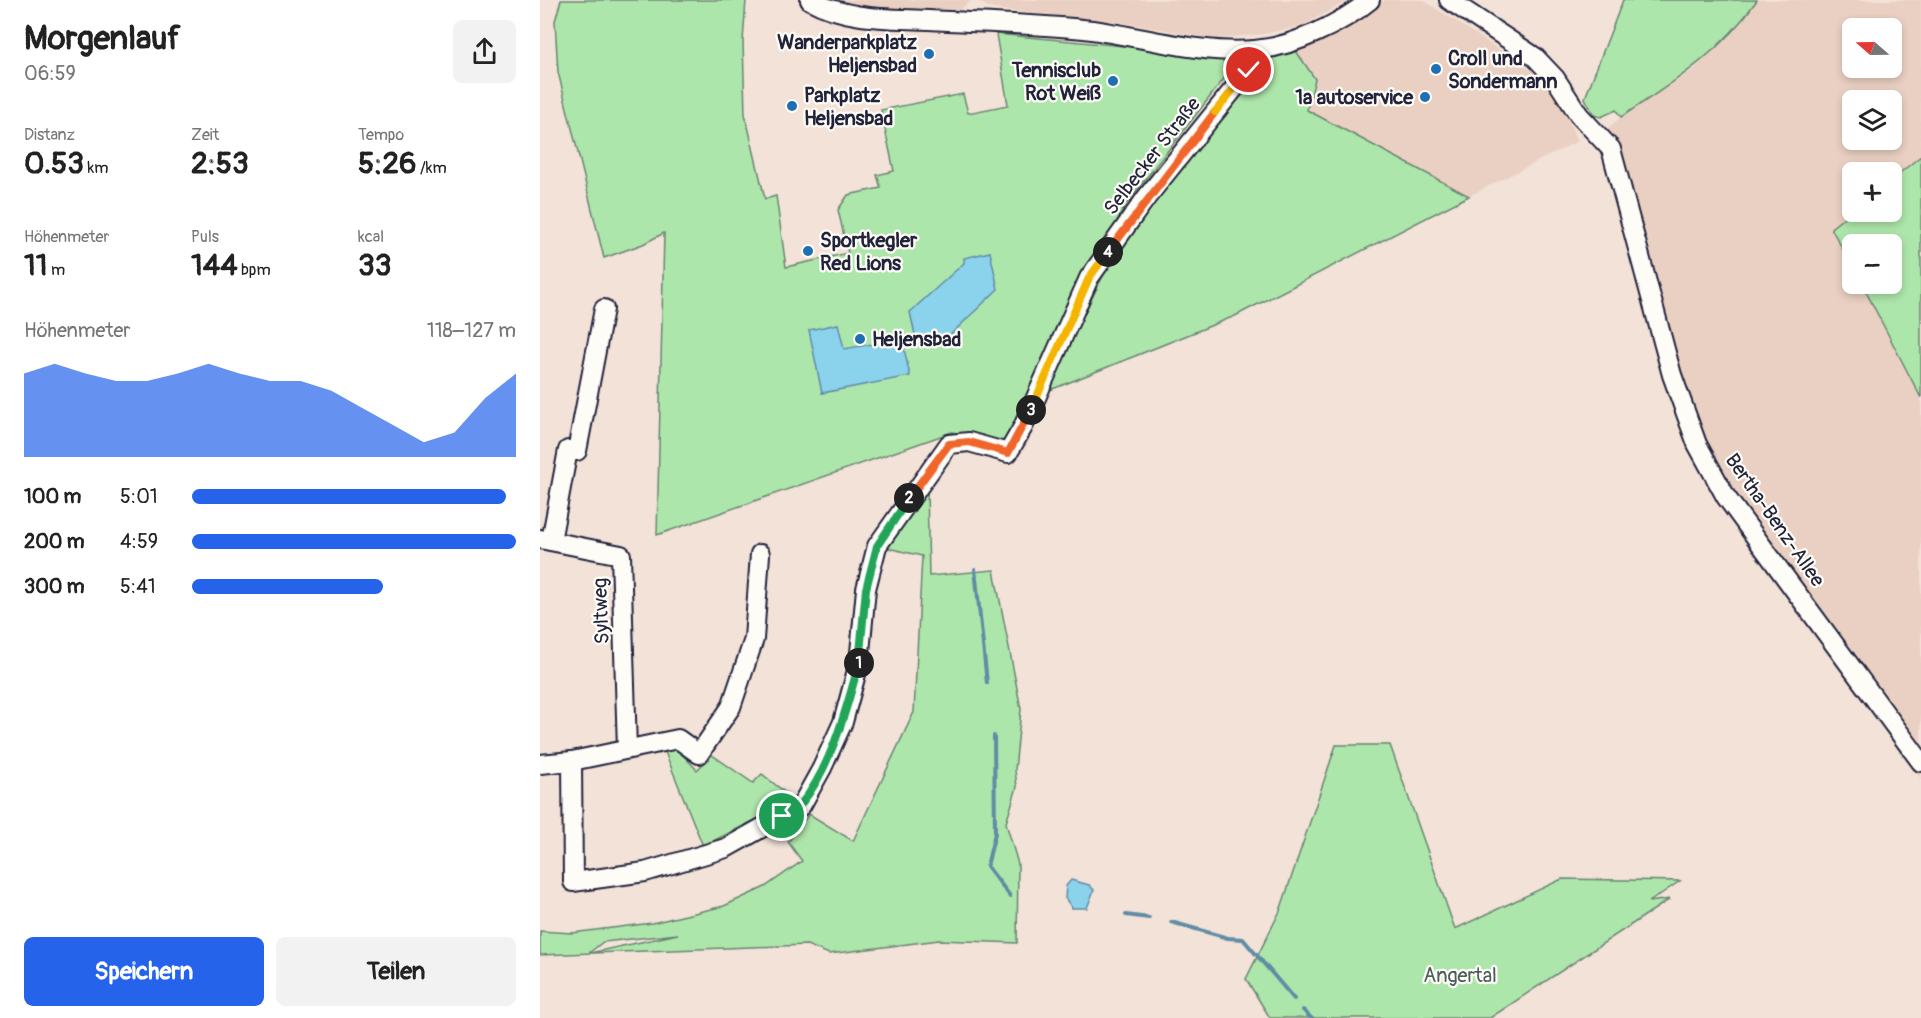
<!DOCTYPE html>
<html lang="de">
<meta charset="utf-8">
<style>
:root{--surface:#fff;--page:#f2f2f2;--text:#222;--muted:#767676;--accent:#2563eb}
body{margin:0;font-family:Pangolin,sans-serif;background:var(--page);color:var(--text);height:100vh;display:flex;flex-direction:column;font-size:22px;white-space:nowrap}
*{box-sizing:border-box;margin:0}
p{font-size:20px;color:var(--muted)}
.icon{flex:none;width:33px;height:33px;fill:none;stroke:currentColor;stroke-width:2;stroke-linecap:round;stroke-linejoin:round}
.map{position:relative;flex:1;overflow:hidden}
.drawer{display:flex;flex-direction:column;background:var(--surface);width:540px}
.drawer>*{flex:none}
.needle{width:39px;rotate:290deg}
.controls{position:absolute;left:1302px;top:18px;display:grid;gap:12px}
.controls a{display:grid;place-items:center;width:60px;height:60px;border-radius:9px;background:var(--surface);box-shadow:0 3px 9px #0003;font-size:30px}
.pin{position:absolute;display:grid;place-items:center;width:51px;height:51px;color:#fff;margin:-26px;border:3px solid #fff;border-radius:50%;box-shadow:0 2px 6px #0007}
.km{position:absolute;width:30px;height:30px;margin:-15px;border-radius:50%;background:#222;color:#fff;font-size:16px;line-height:30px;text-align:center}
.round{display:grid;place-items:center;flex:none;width:63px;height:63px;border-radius:9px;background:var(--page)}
.summary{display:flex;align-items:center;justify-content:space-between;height:102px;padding:0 24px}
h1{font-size:33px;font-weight:700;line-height:45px}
.figures{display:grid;grid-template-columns:repeat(3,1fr);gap:9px;height:102px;padding:6px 24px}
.figures div{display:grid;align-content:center}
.figures b{font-size:30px;font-weight:700}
.figures small{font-size:16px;font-weight:400}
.figures p{font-size:16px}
.chart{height:168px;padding:12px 24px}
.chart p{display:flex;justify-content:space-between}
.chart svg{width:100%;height:108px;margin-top:6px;fill:var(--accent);opacity:.7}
.primary-button{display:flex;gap:12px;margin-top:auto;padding:12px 24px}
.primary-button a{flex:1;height:69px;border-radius:9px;background:var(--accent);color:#fff;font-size:24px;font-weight:700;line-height:69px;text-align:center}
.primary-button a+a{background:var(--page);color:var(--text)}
ul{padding:0 24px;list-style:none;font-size:20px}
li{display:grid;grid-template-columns:96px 72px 1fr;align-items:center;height:45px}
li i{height:15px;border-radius:8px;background:var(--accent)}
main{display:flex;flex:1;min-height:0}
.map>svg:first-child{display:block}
.built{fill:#ead0c2;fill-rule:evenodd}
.green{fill:#ade6aa;stroke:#688472;stroke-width:1.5;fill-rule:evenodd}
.water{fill:#8bd2ec;stroke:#618ca5;stroke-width:1.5}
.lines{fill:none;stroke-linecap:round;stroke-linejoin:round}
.stream{stroke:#618ca5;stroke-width:4}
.minor-casing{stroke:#22223b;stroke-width:22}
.minor{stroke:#fdfcf7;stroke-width:18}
.split-1-casing{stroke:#fff;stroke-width:12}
.split-2-casing{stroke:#fff;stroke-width:12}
.split-3-casing{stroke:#fff;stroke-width:12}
.split-4-casing{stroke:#fff;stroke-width:12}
.split-5-casing{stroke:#fff;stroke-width:12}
.split-6-casing{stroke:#fff;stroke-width:12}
.split-1{stroke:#22a559;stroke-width:8}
.split-2{stroke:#22a559;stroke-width:8}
.split-3{stroke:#f0652b;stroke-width:8}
.split-4{stroke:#f5b400;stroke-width:8}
.split-5{stroke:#f0652b;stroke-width:8}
.split-6{stroke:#f5b400;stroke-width:8}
.poi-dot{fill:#1f6fb2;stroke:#fdfcf7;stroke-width:2}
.labels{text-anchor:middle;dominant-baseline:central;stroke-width:4.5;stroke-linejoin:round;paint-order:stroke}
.poi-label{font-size:20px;font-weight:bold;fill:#22223b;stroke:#fdfcf7;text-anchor:start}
.street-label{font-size:20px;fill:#22223b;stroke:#fdfcf7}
.park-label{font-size:20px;fill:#4c5d5c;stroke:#fdfcf7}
</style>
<main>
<section class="drawer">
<div class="summary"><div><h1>Morgenlauf</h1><p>06:59</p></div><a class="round"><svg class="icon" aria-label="share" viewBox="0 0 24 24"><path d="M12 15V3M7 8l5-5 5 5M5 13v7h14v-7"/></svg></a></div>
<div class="figures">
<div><p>Distanz</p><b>0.53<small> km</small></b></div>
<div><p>Zeit</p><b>2:53</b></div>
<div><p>Tempo</p><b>5:26<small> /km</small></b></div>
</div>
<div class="figures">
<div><p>Höhenmeter</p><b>11<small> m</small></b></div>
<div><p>Puls</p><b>144<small> bpm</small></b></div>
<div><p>kcal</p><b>33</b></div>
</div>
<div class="chart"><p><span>Höhenmeter</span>118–127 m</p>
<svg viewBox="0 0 160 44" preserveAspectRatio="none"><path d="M0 44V10L10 6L20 10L30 13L40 13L50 10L60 6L70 10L80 13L90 13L100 17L110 24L120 31L130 38L140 34L150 20L160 10V44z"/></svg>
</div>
<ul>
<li><b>100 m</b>5:01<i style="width:97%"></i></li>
<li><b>200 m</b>4:59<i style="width:100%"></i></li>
<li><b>300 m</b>5:41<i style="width:59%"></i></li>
</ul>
<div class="primary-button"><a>Speichern</a><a>Teilen</a></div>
</section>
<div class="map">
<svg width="1381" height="1018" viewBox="0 0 1381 1018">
<rect width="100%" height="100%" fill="#f2e2d8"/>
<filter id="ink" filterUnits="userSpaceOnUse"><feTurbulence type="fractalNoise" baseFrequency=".0167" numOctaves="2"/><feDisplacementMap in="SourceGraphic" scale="12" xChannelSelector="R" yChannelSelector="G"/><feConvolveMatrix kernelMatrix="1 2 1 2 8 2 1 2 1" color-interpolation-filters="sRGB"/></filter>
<g filter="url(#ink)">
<g class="built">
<path d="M 289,0 L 432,0 L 417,12 L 358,15 Z"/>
<path d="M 435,0 L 809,0 L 762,26 L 724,34 L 673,39 L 592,24 L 453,9 Z"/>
<path d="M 845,0 L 883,0 L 997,74 L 1021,106 L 1038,141 L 929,196 L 767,110 L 775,79 L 754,48 Z"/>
<path d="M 1217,0 L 1381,0 L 1381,156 L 1352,179 L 1352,172 L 1312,172 L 1312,211 L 1292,228 L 1312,266 L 1312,284 L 1322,284 L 1381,398 L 1381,779 L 1149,444 L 1130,399 L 1061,145 L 1068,128 L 1081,117 L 1153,70 L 1188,37 ZM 1312,28 L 1352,28 L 1352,68 L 1312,68 ZM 1312,100 L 1352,100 L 1352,140 L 1312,140 Z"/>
</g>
<g class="green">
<path d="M 21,0 L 206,0 L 203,41 L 205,114 L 225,199 L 236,196 L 246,267 L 308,253 L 298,210 L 308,195 L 341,188 L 337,175 L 354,171 L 341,110 L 423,94 L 428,113 L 468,105 L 456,34 L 701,57 L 587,203 L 541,285 L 466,443 L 412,432 L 117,535 L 124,233 L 103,244 L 64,258 L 18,72 L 15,21 Z"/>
<path d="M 1083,0 L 1217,0 C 1181,53 1134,82 1081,117 L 1076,110 L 1061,117 L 1054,115 L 1045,98 Z"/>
<path d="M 754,48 L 775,79 L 767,110 L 929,196 L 695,316 L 505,392 L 570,262 L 644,159 L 726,59 Z"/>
<path d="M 1381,156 L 1381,398 L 1322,284 L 1352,284 L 1352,244 L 1312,244 L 1312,266 L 1291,228 L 1312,211 L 1352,212 L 1352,179 Z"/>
<path d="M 387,491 L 389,576 L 454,570 L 481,709 L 475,770 L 477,787 L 466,823 L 478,864 L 477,943 L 399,940 L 289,954 L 267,945 L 0,955 L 0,931 L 32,933 L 112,923 L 184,906 L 225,887 L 262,861 L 248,842 L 269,814 L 313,841 L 374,712 L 382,556 L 348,548 ZM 138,934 L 50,953 L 50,952 L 63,942 Z"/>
<path d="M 796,745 L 850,745 L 915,929 L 1022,879 L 1140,881 L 1109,902 L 1130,899 L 950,1018 L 730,1018 L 706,979 L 740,911 Z"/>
<path d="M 136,748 L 157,770 L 172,755 L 213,783 L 222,774 L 247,794 L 217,819 L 163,846 L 125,752 Z"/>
</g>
<g class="water">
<path d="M 450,252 L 458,289 L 406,339 L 377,344 L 370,312 L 424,263 L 424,258 Z"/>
<path d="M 298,324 L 304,349 L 362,339 L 370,376 L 282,393 L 269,330 Z"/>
<path d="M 531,880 L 549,885 L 554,890 L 547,908 L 532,908 L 525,898 L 526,886 Z"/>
</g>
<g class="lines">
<g class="stream">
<path d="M 435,569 L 447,683"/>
<path d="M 454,736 L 455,833 L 447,866 L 470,896"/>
<path d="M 586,915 L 609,918"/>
<path d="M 631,922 L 688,938 L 703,939 L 754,999"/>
<path d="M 763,1010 L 771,1018"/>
</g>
<g class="minor-casing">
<g id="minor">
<path d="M 270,0 C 307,20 348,18 389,20 C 443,23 499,24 552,30 C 603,37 664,55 715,50 C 752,47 801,24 830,0"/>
<path d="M 909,0 L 995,57 L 1015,78 L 1039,115 L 1071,149 L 1132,375 L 1157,444 L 1186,497 L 1381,762"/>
<path d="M 0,539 L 81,555 L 87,749"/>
<path d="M 11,541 L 28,450 L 37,451 L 64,309"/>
<path d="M 32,761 L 33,882 L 105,872 L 186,848 L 261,806 L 282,768 L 303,722 L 319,663 L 326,589 L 337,546 L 409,444 L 429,442 L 468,453 L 483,427 L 549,278 L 606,198 L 709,70 L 715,50"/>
<path d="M 0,764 L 32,761 L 138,739 L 159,754 L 191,707 L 214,639 L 220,554"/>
</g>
</g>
<use href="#minor" class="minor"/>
</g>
</g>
<g class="lines" filter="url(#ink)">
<g class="split-1-casing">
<path id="split-1" d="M 242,816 C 248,812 257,809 261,804 C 291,768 307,707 319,663"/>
</g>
<g class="split-2-casing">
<path id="split-2" d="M 319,663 L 326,589 L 337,546 L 369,498"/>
</g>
<g class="split-3-casing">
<path id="split-3" d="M 369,498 L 409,444 L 429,442 L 468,453 L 491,410"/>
</g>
<g class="split-4-casing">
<path id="split-4" d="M 491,410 L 549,278 L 568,252"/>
</g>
<g class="split-5-casing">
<path id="split-5" d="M 568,252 L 675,112"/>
</g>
<g class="split-6-casing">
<path id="split-6" d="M 675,112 L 709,70"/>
</g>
<use href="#split-1" class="split-1"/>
<use href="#split-2" class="split-2"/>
<use href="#split-3" class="split-3"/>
<use href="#split-4" class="split-4"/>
<use href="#split-5" class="split-5"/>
<use href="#split-6" class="split-6"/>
</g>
<g class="poi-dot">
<circle cx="389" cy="54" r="6"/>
<circle cx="896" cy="69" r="6"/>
<circle cx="573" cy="81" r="6"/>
<circle cx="885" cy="97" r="6"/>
<circle cx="252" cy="106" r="6"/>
<circle cx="268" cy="251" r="6"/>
<circle cx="320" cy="339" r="6"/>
</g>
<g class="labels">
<g class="poi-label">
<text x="377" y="42" text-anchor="end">Wanderparkplatz<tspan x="377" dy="23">Heljensbad</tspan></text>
<text x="908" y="58">Croll und<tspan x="908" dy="23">Sondermann</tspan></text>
<text x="561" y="70" text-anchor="end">Tennisclub<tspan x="561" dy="23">Rot Weiß</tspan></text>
<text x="264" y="95">Parkplatz<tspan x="264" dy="23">Heljensbad</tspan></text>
<text x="873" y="97" text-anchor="end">1a autoservice</text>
<text x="280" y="240">Sportkegler<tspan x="280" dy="23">Red Lions</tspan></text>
<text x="332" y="339">Heljensbad</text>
</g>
<g class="street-label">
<text transform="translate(612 156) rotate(-52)">Selbecker Straße</text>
<text transform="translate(1235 520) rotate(55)">Bertha-Benz-Allee</text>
<text transform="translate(61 611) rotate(-92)">Syltweg</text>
</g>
<g class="park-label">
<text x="920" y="975">Angertal</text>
</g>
</g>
</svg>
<div class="controls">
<a><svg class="needle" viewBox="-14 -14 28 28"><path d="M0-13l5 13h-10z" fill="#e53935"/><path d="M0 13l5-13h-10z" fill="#767676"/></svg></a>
<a><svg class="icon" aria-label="layers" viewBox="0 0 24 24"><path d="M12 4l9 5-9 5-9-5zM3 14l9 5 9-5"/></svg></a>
<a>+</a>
<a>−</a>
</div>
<div class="pin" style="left:242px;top:816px;background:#1e9e55"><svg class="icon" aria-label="arrive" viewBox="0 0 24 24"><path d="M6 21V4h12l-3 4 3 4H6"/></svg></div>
<div class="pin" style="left:709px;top:70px;background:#d93025"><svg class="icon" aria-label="check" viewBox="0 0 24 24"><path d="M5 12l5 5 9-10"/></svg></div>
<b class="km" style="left:319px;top:663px">1</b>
<b class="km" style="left:369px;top:498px">2</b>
<b class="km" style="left:491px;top:410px">3</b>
<b class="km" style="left:568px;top:252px">4</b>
</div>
</main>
